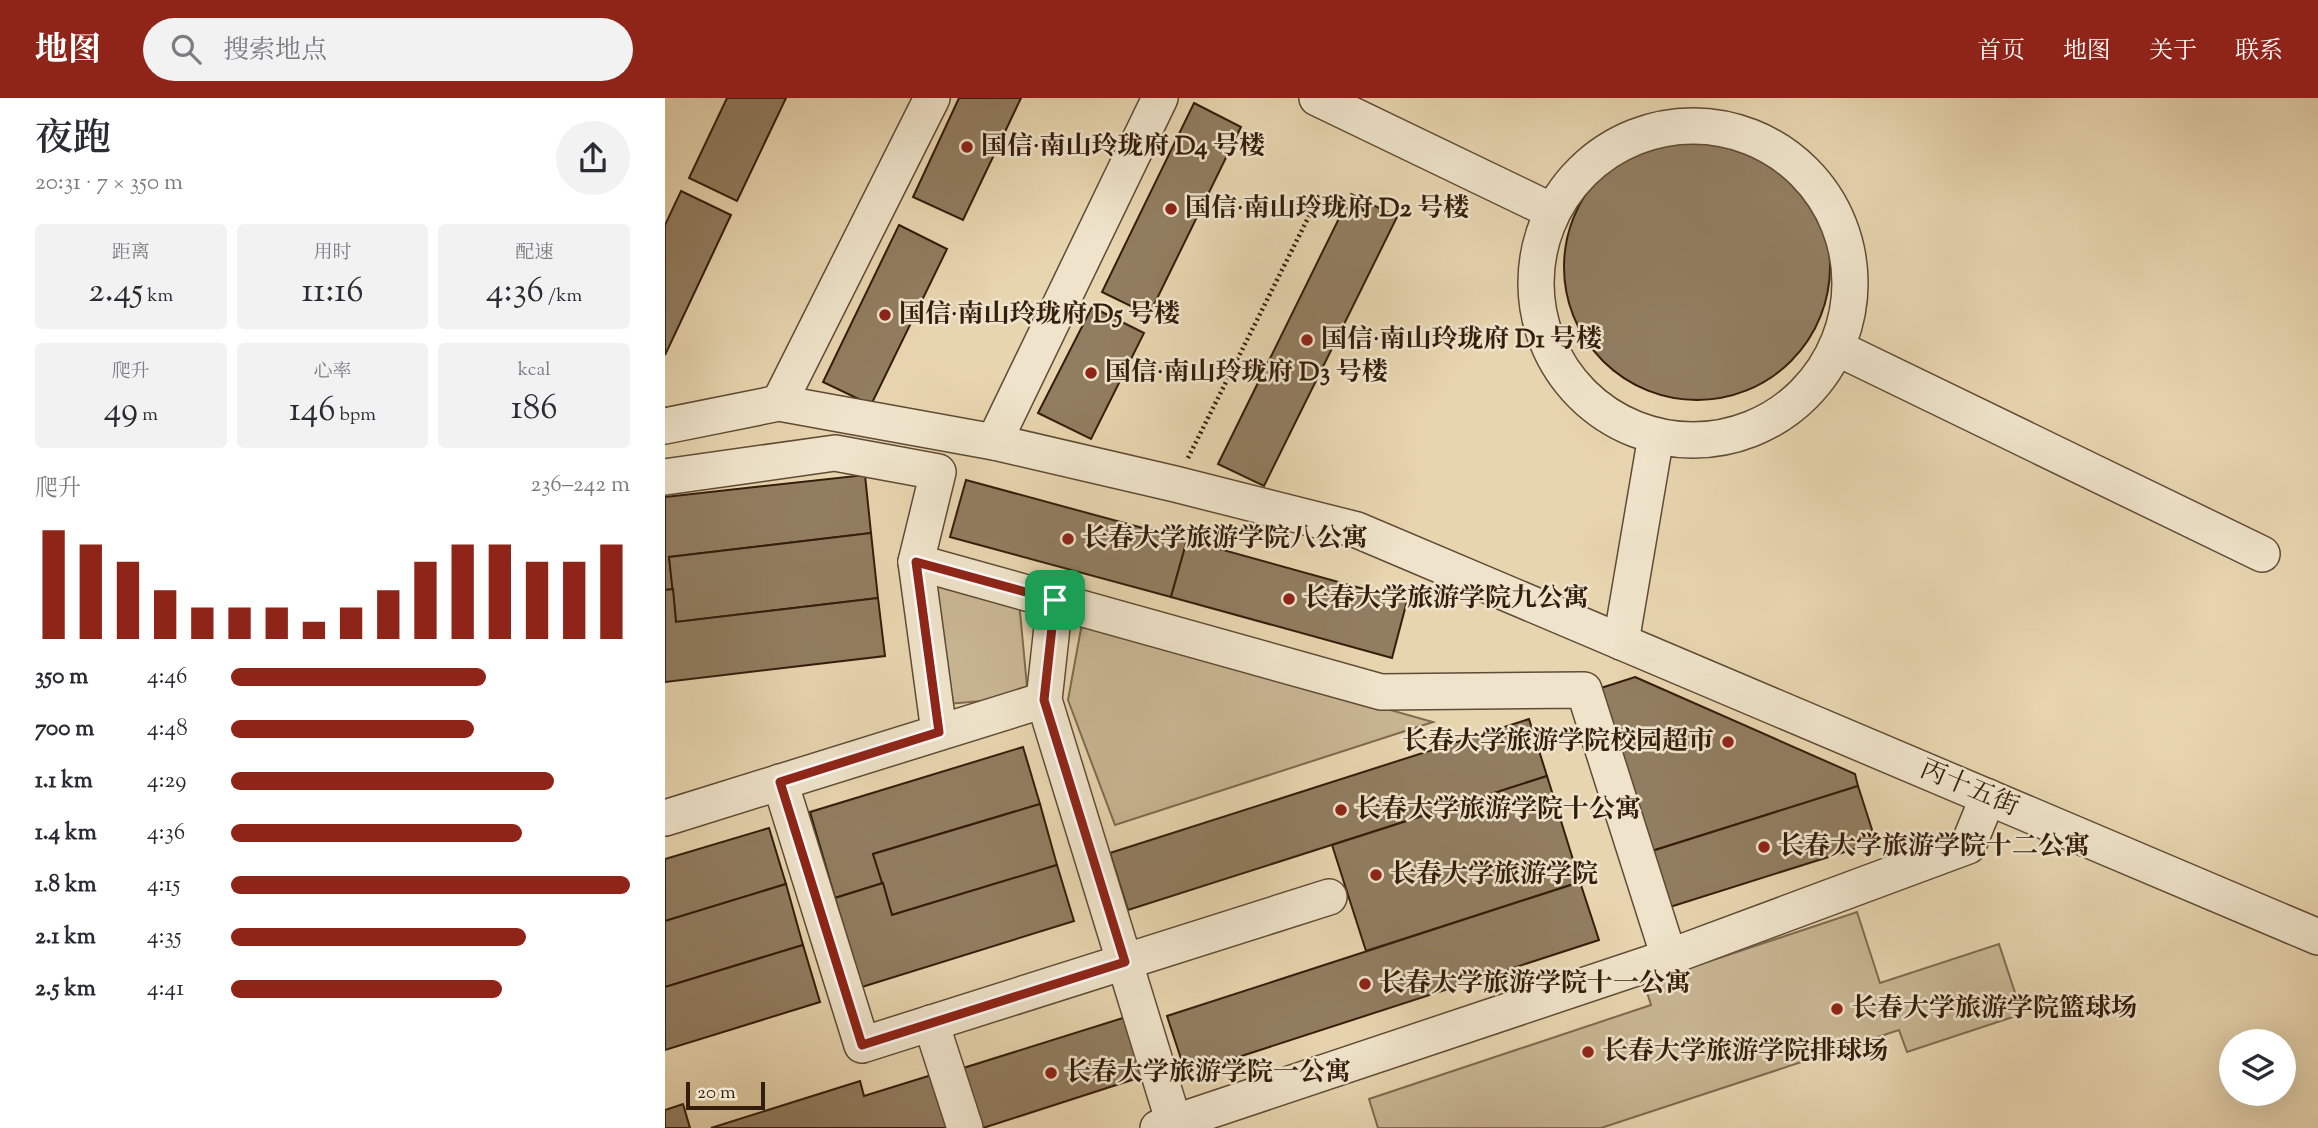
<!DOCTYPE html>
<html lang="zh">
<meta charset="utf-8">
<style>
:root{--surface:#fff;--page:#f2f2f3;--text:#2b2b33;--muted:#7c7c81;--accent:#8f2418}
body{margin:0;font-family:"Sorts Mill Goudy","Noto Serif SC",serif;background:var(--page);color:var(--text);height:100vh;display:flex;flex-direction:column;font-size:26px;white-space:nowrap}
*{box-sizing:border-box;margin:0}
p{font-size:23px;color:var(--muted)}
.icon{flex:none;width:38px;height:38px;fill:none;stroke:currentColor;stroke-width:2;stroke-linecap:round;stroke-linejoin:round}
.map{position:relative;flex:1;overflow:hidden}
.details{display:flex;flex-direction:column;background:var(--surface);width:665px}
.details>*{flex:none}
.tools{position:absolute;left:1554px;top:931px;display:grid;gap:14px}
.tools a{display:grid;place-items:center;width:77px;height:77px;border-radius:50%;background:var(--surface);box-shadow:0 7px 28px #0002;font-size:35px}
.scale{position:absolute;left:21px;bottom:18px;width:79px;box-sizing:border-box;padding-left:7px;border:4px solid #331d0b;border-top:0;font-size:19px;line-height:24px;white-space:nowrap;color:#331d0b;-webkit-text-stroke:5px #efe4cb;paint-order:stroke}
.pin{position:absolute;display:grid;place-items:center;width:60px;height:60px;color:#fff;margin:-30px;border-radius:14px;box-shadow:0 4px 10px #0006}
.round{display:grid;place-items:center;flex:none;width:74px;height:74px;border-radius:37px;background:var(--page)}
.headline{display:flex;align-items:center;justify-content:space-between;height:119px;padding:0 35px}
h1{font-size:38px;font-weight:600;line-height:52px}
.stats{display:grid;grid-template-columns:repeat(3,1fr);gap:10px;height:119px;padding:7px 35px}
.stats div{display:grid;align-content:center;border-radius:7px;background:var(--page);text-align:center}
.stats b{font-size:35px;font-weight:600}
.stats small{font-size:19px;font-weight:400}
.stats p{font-size:19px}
.chart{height:196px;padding:14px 35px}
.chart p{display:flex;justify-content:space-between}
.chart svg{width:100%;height:126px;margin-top:7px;stroke:var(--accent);stroke-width:6}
ul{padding:0 35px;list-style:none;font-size:23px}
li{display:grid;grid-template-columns:112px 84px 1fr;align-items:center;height:52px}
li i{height:18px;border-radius:9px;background:var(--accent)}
header{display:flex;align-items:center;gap:42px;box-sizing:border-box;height:98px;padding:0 35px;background:var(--accent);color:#fff}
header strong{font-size:33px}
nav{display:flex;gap:38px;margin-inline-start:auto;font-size:24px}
.search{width:490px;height:63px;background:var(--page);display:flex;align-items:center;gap:18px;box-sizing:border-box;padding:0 24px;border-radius:38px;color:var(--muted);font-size:26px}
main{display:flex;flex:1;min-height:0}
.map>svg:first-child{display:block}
.green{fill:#c8b693;stroke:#7e6a4f;stroke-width:2}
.building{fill:#917d60;stroke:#331d0b;stroke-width:2}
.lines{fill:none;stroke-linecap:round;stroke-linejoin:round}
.minor-casing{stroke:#604b34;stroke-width:38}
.path{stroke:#331d0b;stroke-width:4.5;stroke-dasharray:2 3.5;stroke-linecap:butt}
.minor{stroke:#efe4cb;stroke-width:35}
.route-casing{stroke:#fff;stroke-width:14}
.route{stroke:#8f2418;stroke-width:9}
.poi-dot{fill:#8f2418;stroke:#efe4cb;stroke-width:2.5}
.labels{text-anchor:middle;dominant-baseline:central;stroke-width:5;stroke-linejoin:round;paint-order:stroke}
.poi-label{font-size:26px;font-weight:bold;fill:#331d0b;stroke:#efe4cb;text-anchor:start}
.street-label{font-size:26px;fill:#331d0b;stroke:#efe4cb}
</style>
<header>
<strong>地图</strong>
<div class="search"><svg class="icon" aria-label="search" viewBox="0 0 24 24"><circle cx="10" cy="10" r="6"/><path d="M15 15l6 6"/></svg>搜索地点</div>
<nav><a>首页</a><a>地图</a><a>关于</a><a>联系</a></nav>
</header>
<main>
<section class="details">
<div class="headline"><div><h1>夜跑</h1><p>20:31 · 7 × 350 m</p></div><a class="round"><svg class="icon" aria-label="share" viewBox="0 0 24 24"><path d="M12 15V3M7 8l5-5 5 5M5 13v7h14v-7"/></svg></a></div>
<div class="stats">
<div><p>距离</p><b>2.45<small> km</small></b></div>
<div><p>用时</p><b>11:16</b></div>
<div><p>配速</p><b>4:36<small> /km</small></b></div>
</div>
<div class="stats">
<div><p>爬升</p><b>49<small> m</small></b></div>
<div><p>心率</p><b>146<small> bpm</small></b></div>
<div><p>kcal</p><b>186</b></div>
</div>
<div class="chart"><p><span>爬升</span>236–242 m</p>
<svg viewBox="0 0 160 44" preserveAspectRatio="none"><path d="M5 44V6M15 44V11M25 44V17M35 44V27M45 44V33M55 44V33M65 44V33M75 44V38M85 44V33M95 44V27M105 44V17M115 44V11M125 44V11M135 44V17M145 44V17M155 44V11"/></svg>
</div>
<ul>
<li><b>350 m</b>4:46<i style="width:64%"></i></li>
<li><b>700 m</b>4:48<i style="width:61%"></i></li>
<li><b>1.1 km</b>4:29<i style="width:81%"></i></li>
<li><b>1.4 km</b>4:36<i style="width:73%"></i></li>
<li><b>1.8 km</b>4:15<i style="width:100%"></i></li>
<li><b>2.1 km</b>4:35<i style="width:74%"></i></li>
<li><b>2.5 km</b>4:41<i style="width:68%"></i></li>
</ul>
</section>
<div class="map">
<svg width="1653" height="1030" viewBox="0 0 1653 1030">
<rect width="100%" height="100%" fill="#e7d5af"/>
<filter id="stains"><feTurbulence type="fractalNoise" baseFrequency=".00286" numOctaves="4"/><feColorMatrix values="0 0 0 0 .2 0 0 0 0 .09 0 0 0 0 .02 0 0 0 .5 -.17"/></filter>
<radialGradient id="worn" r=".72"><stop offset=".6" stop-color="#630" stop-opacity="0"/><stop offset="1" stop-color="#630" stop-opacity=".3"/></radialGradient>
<g class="green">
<path d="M 271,482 L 354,503 L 363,599 L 283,606 Z"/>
<path d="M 417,525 L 768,624 L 450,727 L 403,602 Z"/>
<path d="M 1192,814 L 1215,885 L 1334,846 L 1357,916 L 1242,954 L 1234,932 L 936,1030 L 713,1030 L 704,1001 L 986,907 L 979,885 Z"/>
</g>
<g class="building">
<path d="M 62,0 L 121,0 L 72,103 L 24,80 Z"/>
<path d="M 294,0 L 356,0 L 298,122 L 248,99 Z"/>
<path d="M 529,5 L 576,29 L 484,217 L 437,194 Z"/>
<circle cx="1032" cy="169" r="133"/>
<path d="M 16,93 L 66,117 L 0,257 L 0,127 Z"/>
<path d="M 686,96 L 732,119 L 599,388 L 553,366 Z"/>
<path d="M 234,127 L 282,151 L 206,307 L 158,284 Z"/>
<path d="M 427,209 L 479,235 L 426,341 L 373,315 Z"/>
<path d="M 200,377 L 206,435 L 4,459 L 8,491 L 0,492 L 0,399 Z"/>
<path d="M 301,382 L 522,442 L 506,499 L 285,439 Z"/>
<path d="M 206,435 L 213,500 L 11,524 L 4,459 Z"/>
<path d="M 522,442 L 742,503 L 727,560 L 506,499 Z"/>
<path d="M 8,491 L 11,524 L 213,500 L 220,558 L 0,584 L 0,492 Z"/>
<path d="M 970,579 L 1190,676 L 1193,688 L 987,753 L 936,590 Z"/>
<path d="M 864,621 L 882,678 L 463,812 L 445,755 Z"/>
<path d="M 358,649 L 375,706 L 208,756 L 218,785 L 170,800 L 145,714 Z"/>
<path d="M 882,678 L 915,784 L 701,853 L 667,747 Z"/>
<path d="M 1193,688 L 1211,744 L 1005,809 L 987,753 Z"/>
<path d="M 375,706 L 392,767 L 227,817 L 208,756 Z"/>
<path d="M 104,730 L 121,786 L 0,823 L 0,761 Z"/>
<path d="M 392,767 L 409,823 L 197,889 L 170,800 L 218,785 L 227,817 Z"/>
<path d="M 915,784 L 934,842 L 521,976 L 502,918 Z"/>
<path d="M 121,786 L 138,847 L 0,889 L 0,823 Z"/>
<path d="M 138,847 L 155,904 L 0,952 L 0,889 Z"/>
<path d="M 461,919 L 479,978 L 318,1030 L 310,1030 L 292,972 Z"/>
<path d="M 273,975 L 290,1030 L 46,1030 L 195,983 L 199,998 Z"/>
<path d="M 18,1006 L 25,1030 L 0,1030 L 0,1012 Z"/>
</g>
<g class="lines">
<g class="minor-casing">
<g id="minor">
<path d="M 652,0 L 887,113"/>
<circle cx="1028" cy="185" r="157"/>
<path d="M 1172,250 L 1597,456"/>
<path d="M 114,305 L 267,0"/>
<path d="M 0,328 L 114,305 L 329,344 L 510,386 L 692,432 L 1653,839"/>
<path d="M 329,344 L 495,0"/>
<path d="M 0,379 L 170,355 L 273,374 L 251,464 L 274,634"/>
<path d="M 251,464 L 716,594 L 919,592 L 1004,859 L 1303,748 L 1323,699"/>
<path d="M 390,502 L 379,602 L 509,1025"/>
<path d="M 956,544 L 991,338"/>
<path d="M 115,684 L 197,947 L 664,799"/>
<path d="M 0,720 L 379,602"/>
<path d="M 266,925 L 300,1030"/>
<path d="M 493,1030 L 1004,859"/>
</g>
</g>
<path class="path" d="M 523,360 L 655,96"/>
<use href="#minor" class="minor"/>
</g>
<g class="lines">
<g class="route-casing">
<path id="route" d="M 251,464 L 390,502 L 379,602 L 460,864 L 197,947 L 115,684 L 274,634 Z"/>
</g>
<use href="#route" class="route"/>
</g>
<g class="poi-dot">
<circle cx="302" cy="49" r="7"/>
<circle cx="506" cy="111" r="7"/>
<circle cx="220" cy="217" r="7"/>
<circle cx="642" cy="242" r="7"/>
<circle cx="426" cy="275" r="7"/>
<circle cx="403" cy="441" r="7"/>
<circle cx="624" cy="501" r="7"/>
<circle cx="1063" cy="644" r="7"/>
<circle cx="676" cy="712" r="7"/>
<circle cx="1099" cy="749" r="7"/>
<circle cx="711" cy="777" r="7"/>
<circle cx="700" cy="886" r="7"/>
<circle cx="1172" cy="911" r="7"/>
<circle cx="923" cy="954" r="7"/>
<circle cx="386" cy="975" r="7"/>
</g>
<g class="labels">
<g class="poi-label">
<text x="316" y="49">国信·南山玲珑府 D4 号楼</text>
<text x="520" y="111">国信·南山玲珑府 D2 号楼</text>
<text x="234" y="217">国信·南山玲珑府 D5 号楼</text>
<text x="656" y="242">国信·南山玲珑府 D1 号楼</text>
<text x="440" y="275">国信·南山玲珑府 D3 号楼</text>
<text x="417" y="441">长春大学旅游学院八公寓</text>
<text x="638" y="501">长春大学旅游学院九公寓</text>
<text x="1049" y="644" text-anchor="end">长春大学旅游学院校园超市</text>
<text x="690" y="712">长春大学旅游学院十公寓</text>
<text x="1113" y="749">长春大学旅游学院十二公寓</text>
<text x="725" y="777">长春大学旅游学院</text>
<text x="714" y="886">长春大学旅游学院十一公寓</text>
<text x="1186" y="911">长春大学旅游学院篮球场</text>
<text x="937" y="954">长春大学旅游学院排球场</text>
<text x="400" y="975">长春大学旅游学院一公寓</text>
</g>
<g class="street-label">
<text transform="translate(1304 691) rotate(23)">丙十五街</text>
</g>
</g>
<rect width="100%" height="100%" filter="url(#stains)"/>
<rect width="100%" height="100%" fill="url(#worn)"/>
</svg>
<div class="tools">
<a><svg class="icon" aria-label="layers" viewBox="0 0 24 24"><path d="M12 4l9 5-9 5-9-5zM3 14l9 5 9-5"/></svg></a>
</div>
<div class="scale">20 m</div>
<div class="pin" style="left:390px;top:502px;background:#1e9e55"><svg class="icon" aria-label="arrive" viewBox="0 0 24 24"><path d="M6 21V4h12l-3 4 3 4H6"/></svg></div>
</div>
</main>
